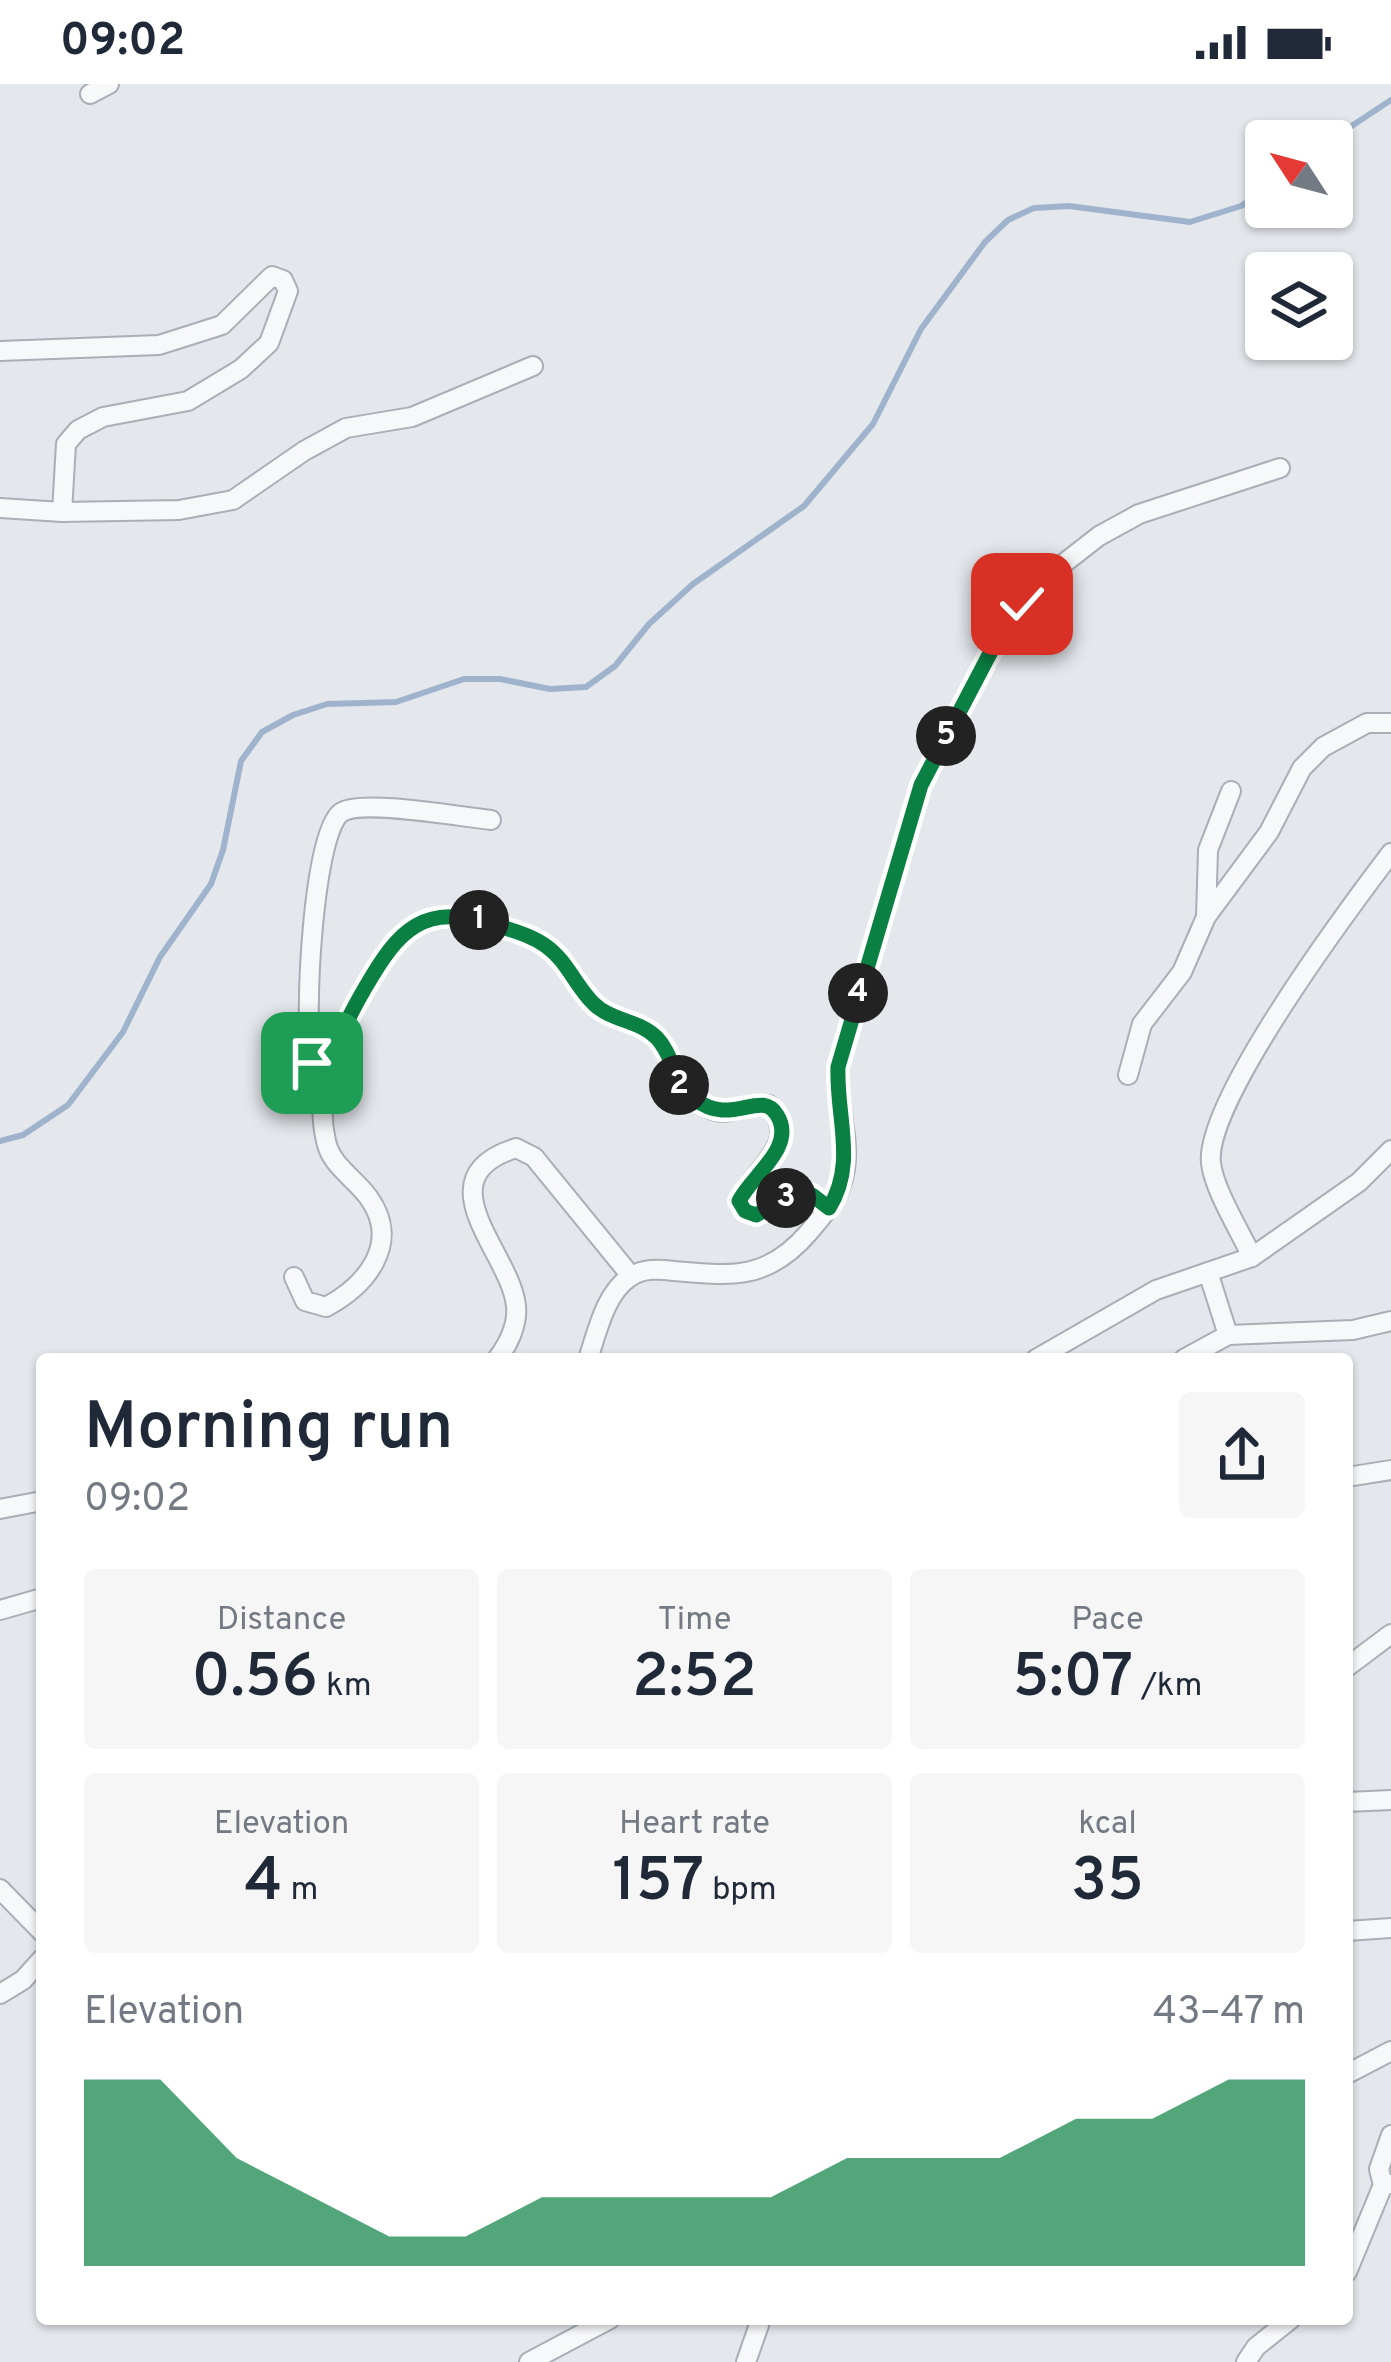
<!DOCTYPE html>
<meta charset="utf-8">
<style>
:root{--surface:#fff;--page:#f6f6f7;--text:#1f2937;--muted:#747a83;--accent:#0b8043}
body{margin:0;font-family:Overpass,sans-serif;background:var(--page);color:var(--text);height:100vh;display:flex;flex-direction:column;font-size:45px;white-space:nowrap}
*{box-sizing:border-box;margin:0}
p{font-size:39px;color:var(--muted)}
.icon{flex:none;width:66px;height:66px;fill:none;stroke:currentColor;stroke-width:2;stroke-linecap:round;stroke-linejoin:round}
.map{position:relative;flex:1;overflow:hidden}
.sheet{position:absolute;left:36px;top:1269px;width:1317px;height:972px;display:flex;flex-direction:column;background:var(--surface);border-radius:12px;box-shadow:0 3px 9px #0004}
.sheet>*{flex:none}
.needle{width:78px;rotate:306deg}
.buttons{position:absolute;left:1245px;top:36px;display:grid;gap:24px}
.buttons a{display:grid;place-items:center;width:108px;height:108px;border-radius:12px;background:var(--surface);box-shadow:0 3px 9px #0004;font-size:60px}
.pin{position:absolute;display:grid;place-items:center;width:102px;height:102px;color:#fff;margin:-51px;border-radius:24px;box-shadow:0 6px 18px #0006}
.km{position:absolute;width:60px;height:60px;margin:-30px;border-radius:50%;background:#222;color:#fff;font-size:33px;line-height:60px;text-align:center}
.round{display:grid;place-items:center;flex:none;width:126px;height:126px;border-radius:12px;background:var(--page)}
.overview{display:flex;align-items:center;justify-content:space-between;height:204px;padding:0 48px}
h1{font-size:66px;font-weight:600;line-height:90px}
.metrics{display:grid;grid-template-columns:repeat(3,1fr);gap:18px;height:204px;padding:12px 48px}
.metrics div{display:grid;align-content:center;border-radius:12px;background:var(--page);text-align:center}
.metrics b{font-size:60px;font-weight:600}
.metrics small{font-size:33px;font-weight:400}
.metrics p{font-size:33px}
.chart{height:336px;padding:24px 48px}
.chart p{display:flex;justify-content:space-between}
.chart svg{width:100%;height:216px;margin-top:12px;fill:var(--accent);opacity:.7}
.status{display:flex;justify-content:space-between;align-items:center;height:84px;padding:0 60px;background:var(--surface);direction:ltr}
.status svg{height:33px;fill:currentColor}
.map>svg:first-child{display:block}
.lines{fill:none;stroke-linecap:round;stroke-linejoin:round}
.stream{stroke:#9fb4cc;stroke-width:6}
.street-casing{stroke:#a9aeb7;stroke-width:22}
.street{stroke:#f7f8fa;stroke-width:18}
.route-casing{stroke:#fff;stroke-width:24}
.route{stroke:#0b8043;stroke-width:15}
</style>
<div class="status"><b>09:02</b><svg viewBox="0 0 49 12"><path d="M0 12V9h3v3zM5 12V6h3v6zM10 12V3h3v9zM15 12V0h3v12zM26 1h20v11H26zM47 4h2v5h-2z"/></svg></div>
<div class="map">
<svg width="1391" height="2278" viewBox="0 0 1391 2278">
<rect width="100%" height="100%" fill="#e4e7ec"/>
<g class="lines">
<g class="stream">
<path d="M 1329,57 L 1391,16"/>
<path d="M 0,1057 L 23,1051 L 68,1021 L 123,948 L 160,873 L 211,800 L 223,766 L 241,677 L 262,648 L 293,631 L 327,620 L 396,618 L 464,595 L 500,595 L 550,605 L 586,603 L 615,582 L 649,540 L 693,500 L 804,422 L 873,340 L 921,245 L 985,158 L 1008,136 L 1034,124 L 1069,122 L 1190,138 L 1241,122 L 1266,106"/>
</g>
<g class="street-casing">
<g id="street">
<path d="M 90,10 L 109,0"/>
<path d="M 0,267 L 159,261 L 222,241 L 272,192 L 283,196 L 288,207 L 269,259 L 241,285 L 188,317 L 103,333 L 78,346 L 66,360 L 62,428"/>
<path d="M 0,424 L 62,428 L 179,426 L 233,416 L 304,367 L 346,344 L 412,333 L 533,282"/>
<path d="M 1206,833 L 1208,766 L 1231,707"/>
<path d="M 1128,991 L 1142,940 L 1182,888 L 1206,833 L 1269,748 L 1302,684 L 1323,663 L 1367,639 L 1391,639"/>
<path d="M 327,997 C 321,990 314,983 312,974 C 303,940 313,744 342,728 C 363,715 461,733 491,736"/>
<path d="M 1252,1173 C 1240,1147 1214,1106 1211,1079 C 1204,1018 1350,823 1391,769"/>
<path d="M 1208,1188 L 1228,1251"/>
<path d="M 294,1193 L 305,1217 L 326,1223 C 367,1201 401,1159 369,1114 C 355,1094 331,1082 326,1057 C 312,998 342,943 370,895 C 407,832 436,822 505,844 C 526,850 545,857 560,874 C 572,887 580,905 592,918 C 610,937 638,936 656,953 C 679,975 668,1002 708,1024 C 729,1035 747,1018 769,1021 C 802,1059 754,1084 739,1117 L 745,1127 L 756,1131 L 800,1108 L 812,1111 L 829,1124"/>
<path d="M 497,1275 C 508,1261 518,1241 516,1222 C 511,1169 421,1094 516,1064 L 534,1073 L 631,1192"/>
<path d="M 588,1275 C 597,1249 605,1209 630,1193 C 643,1184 659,1185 674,1187 C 732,1192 767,1197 809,1148 C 826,1128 841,1111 845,1085 C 850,1052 836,1017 838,983 L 921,701 L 997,556 L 1022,520 L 1054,487 L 1099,452 L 1139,430 L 1280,384"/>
<path d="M 1036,1275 L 1156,1206 L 1252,1173 L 1359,1098 L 1391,1066"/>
<path d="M 1184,1275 L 1228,1251 L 1353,1246 L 1391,1237"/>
<path d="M 1347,1393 L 1391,1386"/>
<path d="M 0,1425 L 42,1417"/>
<path d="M 0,1526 L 42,1514"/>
<path d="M 1347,1583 L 1391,1550"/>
<path d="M 1347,1718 L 1391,1716"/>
<path d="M 0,1805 L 42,1848"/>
<path d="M 1347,1847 L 1391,1844"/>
<path d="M 0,1910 L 23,1896 L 42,1875"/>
<path d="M 1347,1990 L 1391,1967"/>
<path d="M 1391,2051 L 1379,2085 L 1383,2101 L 1391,2100"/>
<path d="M 1347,2188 L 1383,2101"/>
<path d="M 529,2278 L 610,2235"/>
<path d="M 746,2278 L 759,2241"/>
<path d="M 1246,2278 L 1256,2263 L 1291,2235"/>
</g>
</g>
<use href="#street" class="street"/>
</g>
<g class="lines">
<g class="route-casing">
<path id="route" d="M 312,979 L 327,997 C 334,962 347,935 365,904 C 399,845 423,818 496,841 C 513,847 531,851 546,862 C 567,877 575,901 593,919 C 610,937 640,936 657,954 C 674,972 673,998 695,1015 C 731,1044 761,1004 777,1031 C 797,1063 751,1092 739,1117 L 745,1127 L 756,1131 L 800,1108 L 812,1111 L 829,1124 C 857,1079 836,1033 838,983 L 921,701 L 997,556 L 1022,520"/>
</g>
<use href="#route" class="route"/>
</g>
</svg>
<div class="buttons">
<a><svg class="needle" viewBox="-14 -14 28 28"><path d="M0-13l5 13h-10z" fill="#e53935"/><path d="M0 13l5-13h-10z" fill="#747a83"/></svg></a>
<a><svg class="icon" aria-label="layers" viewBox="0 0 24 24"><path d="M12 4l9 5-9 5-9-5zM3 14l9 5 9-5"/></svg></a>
</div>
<div class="pin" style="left:312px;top:979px;background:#1e9e55"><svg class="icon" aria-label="arrive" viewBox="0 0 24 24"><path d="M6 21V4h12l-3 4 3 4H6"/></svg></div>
<div class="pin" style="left:1022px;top:520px;background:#d93025"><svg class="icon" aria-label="check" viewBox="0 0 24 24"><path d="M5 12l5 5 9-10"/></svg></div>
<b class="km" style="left:479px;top:836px">1</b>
<b class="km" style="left:679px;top:1001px">2</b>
<b class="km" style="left:786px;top:1114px">3</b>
<b class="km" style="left:858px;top:909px">4</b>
<b class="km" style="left:946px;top:652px">5</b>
<section class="sheet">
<div class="overview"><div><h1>Morning run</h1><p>09:02</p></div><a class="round"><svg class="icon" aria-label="share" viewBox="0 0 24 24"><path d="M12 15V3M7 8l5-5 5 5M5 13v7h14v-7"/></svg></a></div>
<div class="metrics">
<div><p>Distance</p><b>0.56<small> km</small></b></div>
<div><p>Time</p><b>2:52</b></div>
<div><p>Pace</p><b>5:07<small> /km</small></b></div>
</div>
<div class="metrics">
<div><p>Elevation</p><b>4<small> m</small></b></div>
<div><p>Heart rate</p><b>157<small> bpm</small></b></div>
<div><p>kcal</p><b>35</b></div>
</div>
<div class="chart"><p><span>Elevation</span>43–47 m</p>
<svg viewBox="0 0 160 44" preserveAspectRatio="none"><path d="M0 44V6L10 6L20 22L30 30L40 38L50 38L60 30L70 30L80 30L90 30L100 22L110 22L120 22L130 14L140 14L150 6L160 6V44z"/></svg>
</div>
</section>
</div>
